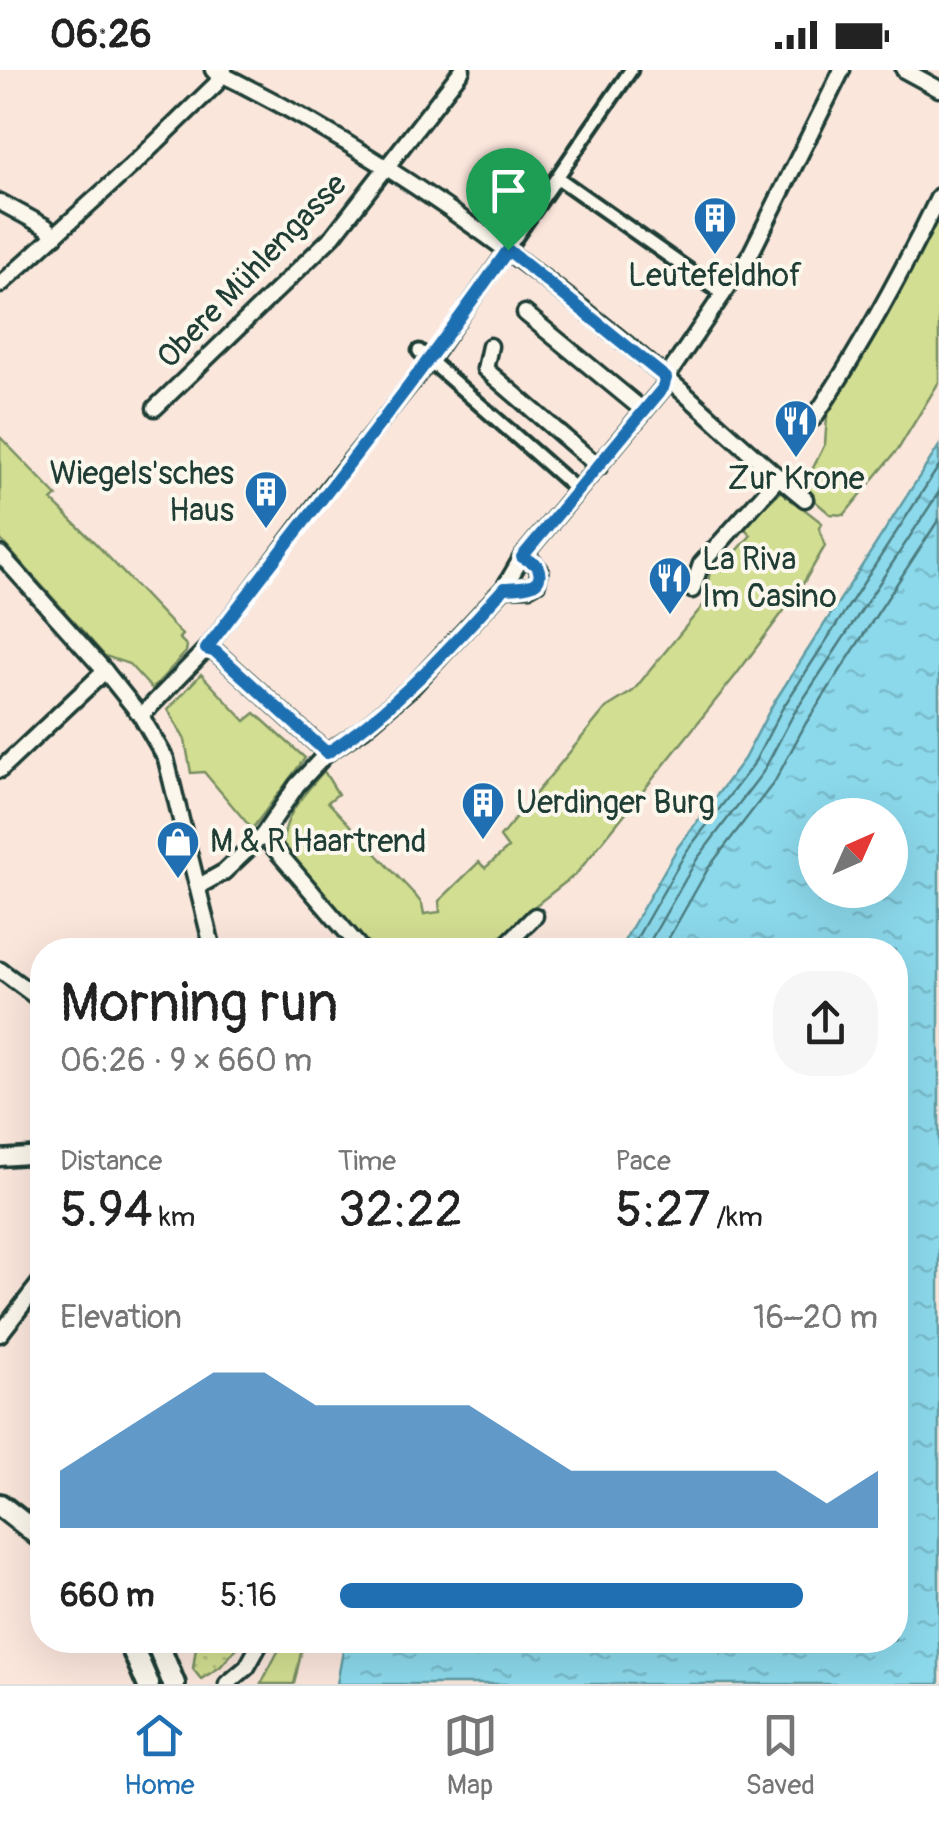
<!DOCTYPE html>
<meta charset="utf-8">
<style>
:root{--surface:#fff;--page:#f6f6f6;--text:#222;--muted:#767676;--line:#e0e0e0;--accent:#1f6fb2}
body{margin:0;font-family:Pangolin,sans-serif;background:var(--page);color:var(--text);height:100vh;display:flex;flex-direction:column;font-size:38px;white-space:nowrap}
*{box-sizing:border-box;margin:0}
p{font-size:32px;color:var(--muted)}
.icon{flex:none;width:55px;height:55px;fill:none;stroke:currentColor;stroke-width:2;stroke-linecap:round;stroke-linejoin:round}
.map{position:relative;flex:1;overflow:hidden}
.side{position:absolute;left:30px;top:868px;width:878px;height:715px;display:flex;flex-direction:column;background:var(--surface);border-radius:40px;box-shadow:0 10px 40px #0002}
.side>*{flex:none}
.needle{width:65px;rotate:45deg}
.fabs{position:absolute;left:798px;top:728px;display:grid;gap:20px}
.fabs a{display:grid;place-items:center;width:110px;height:110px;border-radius:50%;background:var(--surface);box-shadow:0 10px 40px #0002;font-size:50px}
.pin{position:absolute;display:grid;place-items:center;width:85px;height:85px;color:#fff;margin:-102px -42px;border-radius:50% 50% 50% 0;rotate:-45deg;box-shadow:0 0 10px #0007}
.pin .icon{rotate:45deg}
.round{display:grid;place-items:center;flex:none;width:105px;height:105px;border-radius:40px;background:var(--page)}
.head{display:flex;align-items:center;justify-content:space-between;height:170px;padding:0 30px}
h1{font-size:55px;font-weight:600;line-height:75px}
.figures{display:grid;grid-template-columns:repeat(3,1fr);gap:15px;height:170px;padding:10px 30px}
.figures div{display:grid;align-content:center}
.figures b{font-size:50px;font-weight:600}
.figures small{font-size:28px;font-weight:400}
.figures p{font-size:28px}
.chart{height:280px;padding:20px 30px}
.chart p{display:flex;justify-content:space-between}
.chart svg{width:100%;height:180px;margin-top:10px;fill:var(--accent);opacity:.7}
ul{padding:0 30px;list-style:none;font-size:32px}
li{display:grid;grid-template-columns:160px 120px 1fr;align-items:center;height:75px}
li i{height:25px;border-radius:12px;background:var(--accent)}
.status{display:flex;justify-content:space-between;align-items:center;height:70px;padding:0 50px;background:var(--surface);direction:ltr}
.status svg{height:28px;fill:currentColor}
.tabs{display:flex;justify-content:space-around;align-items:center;height:140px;border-top:2px solid var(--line);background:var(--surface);font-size:28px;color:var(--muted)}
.tabs a{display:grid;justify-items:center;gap:5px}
.tabs .current{color:var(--accent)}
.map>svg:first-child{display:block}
.grass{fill:url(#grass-dots);stroke:#788e62;stroke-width:2.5}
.green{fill:#d2de91;stroke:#788e62;stroke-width:2.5}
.water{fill:url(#water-ripples);stroke:#609ba2;stroke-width:2.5;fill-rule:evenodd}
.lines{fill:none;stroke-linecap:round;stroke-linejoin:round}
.shore{stroke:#4b7b7e;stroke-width:2.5}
.pedestrian-casing{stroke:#1f3d34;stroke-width:19}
.minor-casing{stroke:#1f3d34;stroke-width:21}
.secondary-casing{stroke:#1f3d34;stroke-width:28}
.pedestrian{stroke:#fbf7ec;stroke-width:11}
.minor{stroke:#fbf7ec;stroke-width:14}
.secondary{stroke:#fbf7ec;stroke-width:20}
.route-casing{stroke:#fff;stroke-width:20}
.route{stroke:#1f6fb2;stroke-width:12}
.labels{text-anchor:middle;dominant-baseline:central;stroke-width:8;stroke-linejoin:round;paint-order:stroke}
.street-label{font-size:32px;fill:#1f3d34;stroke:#fbf7ec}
.poi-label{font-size:32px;fill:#1f3d34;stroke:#fbf7ec;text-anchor:start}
</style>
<div class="status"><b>06:26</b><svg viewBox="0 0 49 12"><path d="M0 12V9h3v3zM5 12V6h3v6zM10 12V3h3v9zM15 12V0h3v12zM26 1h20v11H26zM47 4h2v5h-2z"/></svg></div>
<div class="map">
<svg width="939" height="1614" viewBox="0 0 939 1614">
<defs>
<pattern id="grass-dots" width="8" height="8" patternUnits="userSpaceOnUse" patternTransform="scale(2.5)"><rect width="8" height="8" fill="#d2de91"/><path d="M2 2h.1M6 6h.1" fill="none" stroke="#b4bf7e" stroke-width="1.8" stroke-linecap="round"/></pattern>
<pattern id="water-ripples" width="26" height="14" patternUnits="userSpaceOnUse" patternTransform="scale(2.5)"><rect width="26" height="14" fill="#8cd9ec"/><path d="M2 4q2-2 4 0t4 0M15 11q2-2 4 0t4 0" fill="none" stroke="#78bbcb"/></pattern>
</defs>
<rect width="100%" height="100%" fill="#fbe6dc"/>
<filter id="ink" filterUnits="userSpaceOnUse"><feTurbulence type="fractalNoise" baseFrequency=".01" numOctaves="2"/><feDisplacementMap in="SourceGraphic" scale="20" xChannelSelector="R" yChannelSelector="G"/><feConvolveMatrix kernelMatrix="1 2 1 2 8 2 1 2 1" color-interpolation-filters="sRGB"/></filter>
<g filter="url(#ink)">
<path class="grass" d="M 197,1570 L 244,1570 L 220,1597 L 201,1609 L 193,1599 Z"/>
<g class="green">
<path d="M 939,132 L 939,312 L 899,378 L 844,445 L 830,444 L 802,420 L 825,374 L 828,333 Z"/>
<path d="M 0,367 L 57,426 L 52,431 L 95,473 L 182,565 L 179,568 L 187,576 L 186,582 L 152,619 L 129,594 L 105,586 L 0,469 Z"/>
<path d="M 781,421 L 822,453 L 819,458 L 825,476 L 800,519 L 736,605 L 607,766 L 576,804 L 531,839 L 493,880 L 369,880 L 283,775 C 283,745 305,723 324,701 L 338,724 L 328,732 L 415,825 L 422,834 L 424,844 L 440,842 L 439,831 L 479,792 L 485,798 L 508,778 L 500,767 L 606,638 L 633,621 L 705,533 L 711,493 L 720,500 L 751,465 L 743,457 Z"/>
<path d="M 201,604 L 245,651 L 255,643 L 305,688 L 252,759 L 204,702 L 191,703 L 185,670 L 168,640 Z"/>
<path d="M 284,1570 L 304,1570 L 294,1614 L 261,1614 Z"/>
</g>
<path class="water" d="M 939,376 L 939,1614 L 337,1614 L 345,1570 L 895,1570 L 895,880 L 619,880 L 678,777 L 744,689 L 773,634 ZM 815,745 L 890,745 L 890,820 L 815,820 Z"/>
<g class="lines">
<g class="shore">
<path d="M 630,880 L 686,782 L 753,695 L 782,639 L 939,396"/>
<path d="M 645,880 L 697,789 L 763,702 L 793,645 L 939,422"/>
<path d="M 662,880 L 709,797 L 775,711 L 806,653 L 939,449"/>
</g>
<g class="pedestrian-casing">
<g id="pedestrian">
<path d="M 558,108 L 724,225"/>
<path d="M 419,281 L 578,421"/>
<path d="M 206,579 L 329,416 L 431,290 L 631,0"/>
</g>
</g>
<g class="minor-casing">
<g id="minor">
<path d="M 213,0 C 374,78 531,192 667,308 C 713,348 757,391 805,429"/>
<path d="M 904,0 L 939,19"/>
<path d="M 0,132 L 46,157 L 55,166"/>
<path d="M 0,215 L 139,89 L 216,14 L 224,0"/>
<path d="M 525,243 L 644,341"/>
<path d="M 490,276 L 485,299 L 599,397"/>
<path d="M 155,338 L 333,166 L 462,0"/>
<path d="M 814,348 C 861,278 902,203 939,126"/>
<path d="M 0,484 L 105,601 L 141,646 L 166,689 L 213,880"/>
<path d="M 504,518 L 530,517 L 537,513 L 540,500 L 531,490 L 522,487"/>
<path d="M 692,520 L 701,494 L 779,407"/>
<path d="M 141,646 L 206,579 L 216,582 L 327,683"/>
<path d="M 0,700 L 105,601"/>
<path d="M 263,765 L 362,880"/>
<path d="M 199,816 L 224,802 L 263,765 L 297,715 L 327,683 L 363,659 L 413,616 L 504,518 L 522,487 L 663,318 L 666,308 L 751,183 L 842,0"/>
<path d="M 501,880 L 535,846"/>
<path d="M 0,900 L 42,931"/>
<path d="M 0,1088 L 42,1085"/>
<path d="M 0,1264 L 42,1210"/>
<path d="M 227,1614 L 247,1597 L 262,1570"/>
</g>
</g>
<g class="secondary-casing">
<g id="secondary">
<path d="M 0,1435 L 42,1468"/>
<path d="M 129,1570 L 148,1614"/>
<path d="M 156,1570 L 174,1614"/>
</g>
</g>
<use href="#pedestrian" class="pedestrian"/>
<use href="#minor" class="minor"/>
<use href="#secondary" class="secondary"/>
</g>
</g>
<g class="lines" filter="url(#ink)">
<g class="route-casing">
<path id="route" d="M 508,180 L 666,308 L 663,318 L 522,487 L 537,495 C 548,519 520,517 504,518 C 449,579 396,638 327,683 L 216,582 L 206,579 C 307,446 412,317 508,180 Z"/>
</g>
<use href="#route" class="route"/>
</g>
<defs>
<g id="building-pin" transform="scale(2.25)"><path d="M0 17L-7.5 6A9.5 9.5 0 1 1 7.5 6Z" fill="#1f6fb2" stroke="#fbf7ec"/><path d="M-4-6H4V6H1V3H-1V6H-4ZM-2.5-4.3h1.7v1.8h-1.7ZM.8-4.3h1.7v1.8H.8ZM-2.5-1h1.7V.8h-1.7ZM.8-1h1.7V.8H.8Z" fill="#fff"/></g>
<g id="restaurant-pin" transform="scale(2.25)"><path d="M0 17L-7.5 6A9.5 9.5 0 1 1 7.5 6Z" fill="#1f6fb2" stroke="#fbf7ec"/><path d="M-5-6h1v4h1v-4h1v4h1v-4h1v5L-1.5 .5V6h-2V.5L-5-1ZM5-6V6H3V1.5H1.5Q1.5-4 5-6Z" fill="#fff"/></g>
<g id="shop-pin" transform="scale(2.25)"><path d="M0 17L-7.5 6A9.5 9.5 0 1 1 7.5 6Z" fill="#1f6fb2" stroke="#fbf7ec"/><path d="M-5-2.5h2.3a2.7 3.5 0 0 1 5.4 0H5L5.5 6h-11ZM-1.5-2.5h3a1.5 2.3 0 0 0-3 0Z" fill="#fff"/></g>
</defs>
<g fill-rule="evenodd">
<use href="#building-pin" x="715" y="148"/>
<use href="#restaurant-pin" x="796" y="351"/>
<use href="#building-pin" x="266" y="422"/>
<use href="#restaurant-pin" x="670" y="508"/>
<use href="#building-pin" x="483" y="733"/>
<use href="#shop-pin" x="178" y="772"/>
</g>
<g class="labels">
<g class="street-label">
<text transform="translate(252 201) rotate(-46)">Obere Mühlengasse</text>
</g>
<g class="poi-label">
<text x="715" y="206" text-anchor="middle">Leutefeldhof</text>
<text x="234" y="404" text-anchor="end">Wiegels'sches<tspan x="234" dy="37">Haus</tspan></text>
<text x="796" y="409" text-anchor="middle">Zur Krone</text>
<text x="702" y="490">La Riva<tspan x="702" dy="37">Im Casino</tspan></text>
<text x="516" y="733">Uerdinger Burg</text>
<text x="210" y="772">M &amp; R Haartrend</text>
</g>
</g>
</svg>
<div class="fabs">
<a><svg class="needle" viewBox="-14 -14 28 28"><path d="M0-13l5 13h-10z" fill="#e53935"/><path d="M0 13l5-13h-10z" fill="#767676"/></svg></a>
</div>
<div class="pin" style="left:508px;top:180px;background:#1e9e55"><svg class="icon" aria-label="arrive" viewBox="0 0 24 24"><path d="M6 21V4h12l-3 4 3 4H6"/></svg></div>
<section class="side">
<div class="head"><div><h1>Morning run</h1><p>06:26 · 9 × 660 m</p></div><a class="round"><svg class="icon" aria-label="share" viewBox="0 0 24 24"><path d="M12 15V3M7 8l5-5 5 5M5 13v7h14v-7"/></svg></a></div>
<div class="figures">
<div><p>Distance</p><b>5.94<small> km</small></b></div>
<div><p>Time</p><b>32:22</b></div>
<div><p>Pace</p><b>5:27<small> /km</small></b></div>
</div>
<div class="chart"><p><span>Elevation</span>16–20 m</p>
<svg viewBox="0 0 160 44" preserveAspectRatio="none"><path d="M0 44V30L10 22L20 14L30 6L40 6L50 14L60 14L70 14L80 14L90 22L100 30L110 30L120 30L130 30L140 30L150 38L160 30V44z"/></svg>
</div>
<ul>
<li><b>660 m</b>5:16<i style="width:86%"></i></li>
</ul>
</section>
</div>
<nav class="tabs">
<a class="current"><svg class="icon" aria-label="home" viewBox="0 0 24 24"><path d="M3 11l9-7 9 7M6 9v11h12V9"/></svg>Home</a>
<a><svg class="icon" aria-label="map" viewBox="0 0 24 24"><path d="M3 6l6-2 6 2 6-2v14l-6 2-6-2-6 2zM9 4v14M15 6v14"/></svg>Map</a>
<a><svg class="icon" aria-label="saved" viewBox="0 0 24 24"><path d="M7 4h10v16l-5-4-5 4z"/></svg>Saved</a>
</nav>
